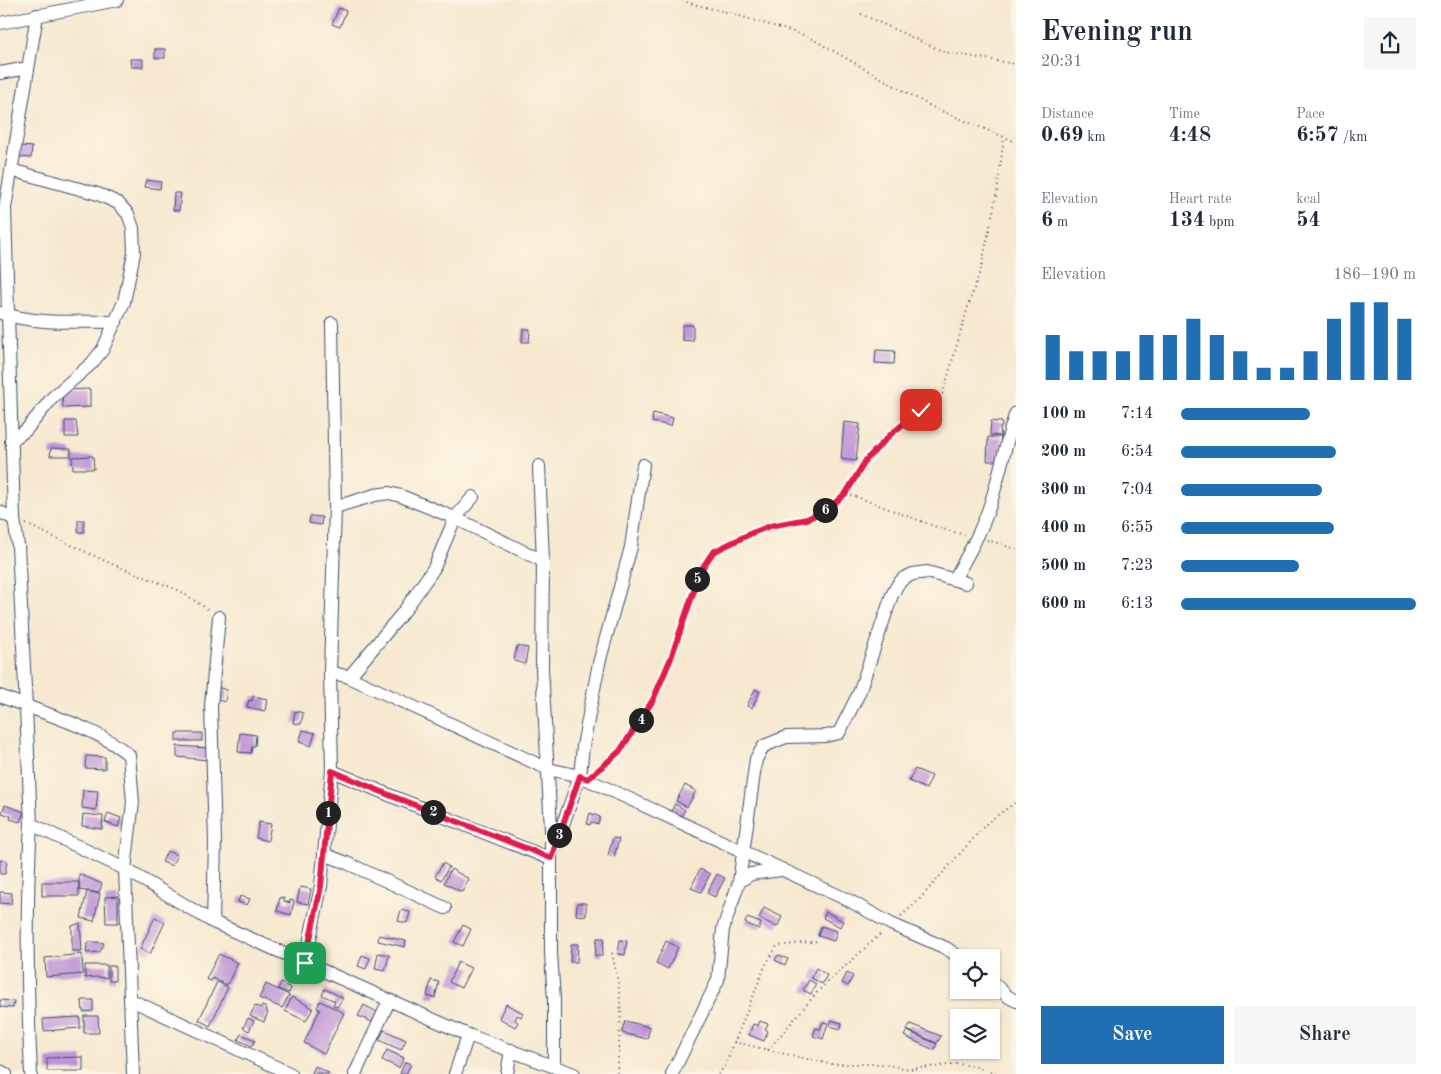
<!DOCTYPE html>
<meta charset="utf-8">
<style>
:root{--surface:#fff;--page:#f6f6f7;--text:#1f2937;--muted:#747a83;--accent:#1f6fb2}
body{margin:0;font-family:"Old Standard TT",serif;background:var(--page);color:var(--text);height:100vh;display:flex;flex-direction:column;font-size:19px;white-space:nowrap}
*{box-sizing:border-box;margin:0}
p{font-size:16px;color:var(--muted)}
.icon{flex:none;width:28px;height:28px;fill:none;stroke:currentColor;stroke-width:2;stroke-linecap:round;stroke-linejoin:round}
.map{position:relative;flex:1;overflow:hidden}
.details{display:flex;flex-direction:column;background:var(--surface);width:425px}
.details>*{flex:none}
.buttons{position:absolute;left:950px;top:949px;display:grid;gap:10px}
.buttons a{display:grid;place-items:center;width:50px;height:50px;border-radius:0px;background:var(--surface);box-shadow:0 1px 4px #0004;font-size:25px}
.pin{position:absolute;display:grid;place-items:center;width:42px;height:42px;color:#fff;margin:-21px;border-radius:10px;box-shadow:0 2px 8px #0006}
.km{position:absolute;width:25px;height:25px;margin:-12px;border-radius:50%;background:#222;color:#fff;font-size:14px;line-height:25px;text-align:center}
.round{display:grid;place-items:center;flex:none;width:52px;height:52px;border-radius:0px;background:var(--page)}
.head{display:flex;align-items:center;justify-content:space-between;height:85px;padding:0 25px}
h1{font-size:28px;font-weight:800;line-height:38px}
.figures{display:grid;grid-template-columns:repeat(3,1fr);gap:8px;height:85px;padding:5px 25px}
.figures div{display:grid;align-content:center}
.figures b{font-size:21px;font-weight:800}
.figures small{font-size:14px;font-weight:400}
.figures p{font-size:14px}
.chart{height:140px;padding:10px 25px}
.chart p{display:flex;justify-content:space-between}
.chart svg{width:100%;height:90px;margin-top:5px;stroke:var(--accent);stroke-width:6}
.button{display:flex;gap:10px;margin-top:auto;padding:10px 25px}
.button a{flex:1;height:58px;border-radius:0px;background:var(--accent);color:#fff;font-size:20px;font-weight:800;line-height:58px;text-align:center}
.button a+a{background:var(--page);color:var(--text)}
ul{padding:0 25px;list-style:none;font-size:16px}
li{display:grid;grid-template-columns:80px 60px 1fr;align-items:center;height:38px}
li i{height:12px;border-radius:6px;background:var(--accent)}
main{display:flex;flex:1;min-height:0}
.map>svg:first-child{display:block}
.building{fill:#bf94d7}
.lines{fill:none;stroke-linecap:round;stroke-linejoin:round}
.minor-casing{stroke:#3c4b6f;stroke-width:14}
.path{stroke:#3c4b6f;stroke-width:2;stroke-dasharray:1 4;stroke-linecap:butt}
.minor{stroke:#fff;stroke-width:12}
.route-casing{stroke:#fff;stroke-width:10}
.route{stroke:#e11d48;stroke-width:6}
</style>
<main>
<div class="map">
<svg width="1016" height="1074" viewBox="0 0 1016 1074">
<rect width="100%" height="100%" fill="#fcf5e5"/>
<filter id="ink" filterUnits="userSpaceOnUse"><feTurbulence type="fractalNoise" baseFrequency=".02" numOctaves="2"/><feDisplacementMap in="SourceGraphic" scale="10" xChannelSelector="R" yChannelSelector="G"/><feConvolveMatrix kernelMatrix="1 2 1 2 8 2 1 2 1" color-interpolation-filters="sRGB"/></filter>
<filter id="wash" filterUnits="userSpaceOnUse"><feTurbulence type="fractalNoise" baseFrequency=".0096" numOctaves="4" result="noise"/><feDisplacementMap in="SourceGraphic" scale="20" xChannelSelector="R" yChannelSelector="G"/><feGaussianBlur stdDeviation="1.12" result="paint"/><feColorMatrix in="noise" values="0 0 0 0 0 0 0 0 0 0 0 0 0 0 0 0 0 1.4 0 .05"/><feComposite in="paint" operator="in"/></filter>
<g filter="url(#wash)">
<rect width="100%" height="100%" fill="#f6e9d0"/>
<g id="blocks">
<g class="building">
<path d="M 339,8 L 346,11 L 340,27 L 332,24 Z"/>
<rect x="155" y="49" width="10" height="9"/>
<path d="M 130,59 L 143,59 L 143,67 L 131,67 Z"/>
<path d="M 21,146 L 32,147 L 31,158 L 20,157 Z"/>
<path d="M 146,180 L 161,182 L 160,189 L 144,187 Z"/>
<path d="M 174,193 L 181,193 L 179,211 L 173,210 Z"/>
<path d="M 682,325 L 693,325 L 693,341 L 682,340 Z"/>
<path d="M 523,329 L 530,329 L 529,342 L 522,342 Z"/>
<path d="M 876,350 L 895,351 L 894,364 L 875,363 Z"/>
<path d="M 90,389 L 90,407 L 63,408 L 62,390 Z"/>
<path d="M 653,413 L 673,418 L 671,426 L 652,422 Z"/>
<path d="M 65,421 L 76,421 L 78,437 L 65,437 Z"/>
<path d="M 991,421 L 1002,422 L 1002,427 L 1000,427 L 1001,436 L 990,435 Z"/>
<path d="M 844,422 L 860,424 L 856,461 L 841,459 Z"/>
<path d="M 988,437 L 1001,437 L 1000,461 L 987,461 Z"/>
<path d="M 51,448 L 71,449 L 71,456 L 50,456 Z"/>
<path d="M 93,456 L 94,469 L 73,469 L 72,457 Z"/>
<path d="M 310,516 L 322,517 L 321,525 L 309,523 Z"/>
<rect x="78" y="520" width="6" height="12"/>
<path d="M 517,646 L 528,648 L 525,664 L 514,661 Z"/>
<path d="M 217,687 L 227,690 L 225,702 L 214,699 Z"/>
<path d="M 755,689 L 760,692 L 752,708 L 747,706 Z"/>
<path d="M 253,696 L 267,699 L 265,711 L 247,707 L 249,700 L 252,701 Z"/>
<path d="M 295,711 L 303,713 L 301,724 L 293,723 Z"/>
<path d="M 303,730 L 315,733 L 311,746 L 299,742 Z"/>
<rect x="176" y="733" width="26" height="8"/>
<path d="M 240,733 L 256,735 L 255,746 L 252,746 L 251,753 L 238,752 Z"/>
<path d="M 177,746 L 209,748 L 208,760 L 177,757 Z"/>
<path d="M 86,756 L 105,757 L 105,769 L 85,768 Z"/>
<path d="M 915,769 L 932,776 L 926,789 L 909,781 Z"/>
<path d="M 685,785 L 696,791 L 687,807 L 676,801 Z"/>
<path d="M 83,790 L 98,791 L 96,810 L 82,808 Z"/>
<path d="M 675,804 L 685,810 L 679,820 L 669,815 Z"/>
<path d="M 5,805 L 24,812 L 20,822 L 10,819 L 11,816 L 2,813 Z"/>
<path d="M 108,813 L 121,818 L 118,827 L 105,822 Z"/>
<path d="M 590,813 L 600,817 L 598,824 L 591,822 L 590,825 L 587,824 Z"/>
<path d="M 83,814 L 103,816 L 102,829 L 82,826 Z"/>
<path d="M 259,822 L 271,824 L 268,841 L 256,838 Z"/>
<path d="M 613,838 L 619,839 L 614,857 L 608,855 Z"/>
<path d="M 167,851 L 177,855 L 172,866 L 162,862 Z"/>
<path d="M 0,860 L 7,861 L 5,874 L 0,874 Z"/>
<path d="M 443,863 L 449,867 L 441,880 L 435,876 Z"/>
<path d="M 451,869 L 469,879 L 462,892 L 444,883 Z"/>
<path d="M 700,869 L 710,874 L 701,892 L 691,888 Z"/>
<path d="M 79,874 L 102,884 L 99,893 L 79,890 Z"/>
<path d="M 717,874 L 725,878 L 715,897 L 707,893 Z"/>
<rect x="42" y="882" width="37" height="14"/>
<path d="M 300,887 L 311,889 L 308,904 L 297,902 Z"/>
<path d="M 87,891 L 100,894 L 94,921 L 81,918 Z"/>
<path d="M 0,892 L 12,893 L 11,904 L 0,903 Z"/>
<path d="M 118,896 L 118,923 L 106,923 L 105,897 Z"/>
<path d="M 240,896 L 250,899 L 247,905 L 238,902 Z"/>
<path d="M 280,897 L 284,898 L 284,901 L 290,903 L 290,900 L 294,901 L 291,915 L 277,911 Z"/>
<path d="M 577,903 L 586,903 L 586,916 L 576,915 Z"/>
<path d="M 764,908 L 782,917 L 777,927 L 759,918 Z"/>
<path d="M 401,910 L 410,912 L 407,923 L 398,921 Z"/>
<path d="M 826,912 L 843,921 L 840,927 L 823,918 Z"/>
<path d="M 155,917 L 165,922 L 150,954 L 140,949 Z"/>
<path d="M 747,918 L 761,923 L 759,929 L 745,923 Z"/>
<path d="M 80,923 L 82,951 L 72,951 L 72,926 Z"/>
<path d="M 463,925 L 471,929 L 463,946 L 454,942 Z"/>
<path d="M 821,926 L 837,931 L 834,941 L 818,936 Z"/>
<path d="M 379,935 L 406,941 L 405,947 L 378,941 Z"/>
<path d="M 597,938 L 604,938 L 602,956 L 595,956 Z"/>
<path d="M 620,940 L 627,941 L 625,955 L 618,954 Z"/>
<path d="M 666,941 L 678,947 L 668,969 L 656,963 Z"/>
<path d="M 95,942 L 104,943 L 100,952 L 86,953 L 87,943 Z"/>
<path d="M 571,944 L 578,944 L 577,962 L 570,962 Z"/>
<path d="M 378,953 L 389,955 L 385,971 L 375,969 Z"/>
<path d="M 82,954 L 83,974 L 46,977 L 45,958 Z"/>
<path d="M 219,954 L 238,963 L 227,985 L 212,978 L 211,981 L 206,979 Z"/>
<path d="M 362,955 L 370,958 L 366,969 L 358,966 Z"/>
<path d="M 778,955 L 788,959 L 785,965 L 775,960 Z"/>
<path d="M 458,962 L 471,968 L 461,988 L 449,982 Z"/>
<path d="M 85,965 L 107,965 L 107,978 L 96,977 L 85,978 Z"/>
<rect x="109" y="966" width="6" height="15"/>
<path d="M 816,968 L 827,975 L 822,984 L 811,978 Z"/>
<path d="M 847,973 L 853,976 L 848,986 L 842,983 Z"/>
<path d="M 431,980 L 439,982 L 435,998 L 427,996 Z"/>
<path d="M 809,980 L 816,984 L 811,994 L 803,990 Z"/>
<path d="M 217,982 L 228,987 L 210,1026 L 199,1020 Z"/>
<path d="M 281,983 L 291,988 L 289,993 L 278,989 Z"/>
<path d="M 266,984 L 289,995 L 282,1008 L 259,998 Z"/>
<path d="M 325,989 L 343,998 L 337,1007 L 333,1005 L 335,1001 L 322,995 Z"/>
<path d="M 292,997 L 313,1008 L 306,1021 L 285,1011 Z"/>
<path d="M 0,1000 L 14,1001 L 13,1008 L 0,1007 Z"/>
<path d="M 82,1000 L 93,1000 L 93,1011 L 83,1012 Z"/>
<path d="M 320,1001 L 344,1013 L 324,1054 L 304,1043 L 320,1009 L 317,1008 Z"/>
<path d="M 506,1004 L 523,1013 L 521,1017 L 517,1015 L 515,1020 L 518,1022 L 515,1027 L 499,1018 Z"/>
<path d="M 364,1005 L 377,1012 L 372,1022 L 358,1016 Z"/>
<path d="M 255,1006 L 261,1008 L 262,1006 L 267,1008 L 266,1011 L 268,1012 L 264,1022 L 250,1016 Z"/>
<path d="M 84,1016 L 98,1016 L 99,1033 L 84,1033 Z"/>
<path d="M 80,1017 L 80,1028 L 44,1031 L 43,1019 Z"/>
<path d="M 248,1018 L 254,1021 L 249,1031 L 243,1028 Z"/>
<path d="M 831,1020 L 842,1023 L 841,1029 L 830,1026 Z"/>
<path d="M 625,1021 L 650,1027 L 647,1039 L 622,1033 Z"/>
<path d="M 760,1021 L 768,1024 L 765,1029 L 768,1031 L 764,1041 L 749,1035 L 753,1024 L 758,1026 Z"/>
<path d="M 823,1022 L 828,1023 L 823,1039 L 813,1036 L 816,1028 L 820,1029 Z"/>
<path d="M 910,1024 L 941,1036 L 937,1043 L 907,1030 Z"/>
<path d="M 384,1030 L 406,1040 L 401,1050 L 379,1040 Z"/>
<path d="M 907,1031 L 937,1044 L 934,1050 L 904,1036 Z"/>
<path d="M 241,1034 L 255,1040 L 252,1046 L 238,1040 Z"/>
<path d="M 387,1050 L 404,1058 L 399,1068 L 382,1060 Z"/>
<path d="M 83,1057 L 83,1071 L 47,1071 L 47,1058 Z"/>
<path d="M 405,1062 L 411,1064 L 406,1074 L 400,1074 Z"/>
<path d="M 315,1066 L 329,1073 L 328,1074 L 312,1073 Z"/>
</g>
</g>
</g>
<g filter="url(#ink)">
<use href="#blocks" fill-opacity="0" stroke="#3c4b6f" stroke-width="1"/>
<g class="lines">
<g class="minor-casing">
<g id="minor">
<path d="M 0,23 L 117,0"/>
<path d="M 0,73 L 28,68"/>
<path d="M 1,313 C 37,325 79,321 116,322"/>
<path d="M 11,441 L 26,430 L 53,397 L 92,363 L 103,349 L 124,302 L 134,253 L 133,228 L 128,214 L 118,203 L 98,194 L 11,170"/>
<path d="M 539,466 L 543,561 L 542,669 L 551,828 L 551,953 L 554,1000 L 554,1065"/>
<path d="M 335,507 L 375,495 L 389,493 L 401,496 L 455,518 L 543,561"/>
<path d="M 0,512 L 14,519"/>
<path d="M 955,578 C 969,553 981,532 990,505 C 1000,475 1005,443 1016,413"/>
<path d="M 330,672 L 349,677 L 548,769 L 580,776 L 850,901 L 891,924 L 946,948 L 960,958"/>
<path d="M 349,677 L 405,610 L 434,568 L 455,518 L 473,497"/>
<path d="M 0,696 C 41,713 96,727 129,755 L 133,802 L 125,869 L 133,1074"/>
<path d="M 332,771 L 394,797 L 551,859"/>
<path d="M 31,824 L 26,707 L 18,546 L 14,519 L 5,208 L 37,15"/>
<path d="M 555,847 L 580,776 L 583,746 L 599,663 L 631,547 L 643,465"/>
<path d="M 324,854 L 347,863 L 445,908"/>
<path d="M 739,882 L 751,874 L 781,870"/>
<path d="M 213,922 L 215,842 L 211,706 L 219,617"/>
<path d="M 305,963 L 321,886 L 332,771 L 330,672 L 335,507 L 332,323"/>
<path d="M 991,981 L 1007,996 L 1016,1001"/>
<path d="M 131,1000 L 291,1074"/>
<path d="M 0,1071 L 6,1074"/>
<path d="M 31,1074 C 27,991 26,907 31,824 L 125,869 L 213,922 L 468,1035 L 574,1074"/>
<path d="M 355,1074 L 389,1001"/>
<path d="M 455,1074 L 468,1035"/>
<path d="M 507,1074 L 511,1050"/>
<path d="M 672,1074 L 718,980 L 723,929 L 739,882 L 756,759 L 764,746 L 786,737 L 826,736 L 839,733 L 859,693 L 892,595 L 898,584 L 904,578 L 913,574 L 927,572 L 966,583"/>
</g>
</g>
<g class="path">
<path d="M 682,0 L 689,3 L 729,13 L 807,36 L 932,107 L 1016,142"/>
<path d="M 861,14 L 944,52 L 1016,64"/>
<path d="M 846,493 L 942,529 L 966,535"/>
<path d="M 26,524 L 112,564 L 178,590 L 209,610"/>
<path d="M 987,540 L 1016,549"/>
<path d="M 596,772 L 620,751 L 653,700 L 671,658 L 701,570 L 713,552 L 752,533 L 770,527 L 807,519 L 828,509 L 846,493 L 866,461 L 891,434 L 943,393 L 970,300 L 981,269 L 997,192 L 1004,137"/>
<path d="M 901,916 L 918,901 L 988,822 L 1016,802"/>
<path d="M 612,953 L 618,981 L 621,1011 L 617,1074"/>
<path d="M 734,1042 L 829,1064 L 881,1064 L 910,1069 L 959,1064 L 974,1066 L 998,1074"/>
<path d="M 768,1050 L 819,990 L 883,932"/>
<path d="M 718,1074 L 725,1066 L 765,966 L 777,946 L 818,941"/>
</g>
<use href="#minor" class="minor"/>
</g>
</g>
<g class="lines" filter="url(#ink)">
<g class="route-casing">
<path id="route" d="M 305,963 L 321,886 L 332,771 L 394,797 L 551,858 L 580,776 L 588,779 L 620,751 L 653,700 L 671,658 L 701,570 L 713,552 L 752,533 L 770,526 L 807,519 L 828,509 L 846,493 L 866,460 L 891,434 L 921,410"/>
</g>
<use href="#route" class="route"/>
</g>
</svg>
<div class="buttons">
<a><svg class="icon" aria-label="locate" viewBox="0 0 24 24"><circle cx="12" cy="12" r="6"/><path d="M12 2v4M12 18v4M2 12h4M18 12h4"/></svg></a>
<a><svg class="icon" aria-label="layers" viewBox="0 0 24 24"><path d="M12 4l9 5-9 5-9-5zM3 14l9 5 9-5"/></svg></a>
</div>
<div class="pin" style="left:305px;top:963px;background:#1e9e55"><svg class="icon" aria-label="arrive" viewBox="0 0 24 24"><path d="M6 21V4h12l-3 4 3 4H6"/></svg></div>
<div class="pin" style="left:921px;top:410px;background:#d93025"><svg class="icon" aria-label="check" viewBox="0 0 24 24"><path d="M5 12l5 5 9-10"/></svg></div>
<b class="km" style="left:328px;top:813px">1</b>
<b class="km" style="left:433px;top:812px">2</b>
<b class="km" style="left:559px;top:835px">3</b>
<b class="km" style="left:641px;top:720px">4</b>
<b class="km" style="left:697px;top:579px">5</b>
<b class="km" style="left:825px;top:510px">6</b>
</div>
<section class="details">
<div class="head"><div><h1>Evening run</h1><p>20:31</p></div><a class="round"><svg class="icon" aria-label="share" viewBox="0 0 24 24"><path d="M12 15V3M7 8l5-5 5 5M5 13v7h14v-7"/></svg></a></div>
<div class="figures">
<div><p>Distance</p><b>0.69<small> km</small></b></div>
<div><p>Time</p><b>4:48</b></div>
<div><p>Pace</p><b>6:57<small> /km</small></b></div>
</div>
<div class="figures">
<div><p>Elevation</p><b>6<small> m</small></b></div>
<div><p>Heart rate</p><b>134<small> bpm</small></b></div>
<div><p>kcal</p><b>54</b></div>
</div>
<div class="chart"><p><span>Elevation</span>186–190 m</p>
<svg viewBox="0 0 160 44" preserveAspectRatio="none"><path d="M5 44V22M15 44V30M25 44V30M35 44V30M45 44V22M55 44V22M65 44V14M75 44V22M85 44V30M95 44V38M105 44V38M115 44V30M125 44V14M135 44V6M145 44V6M155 44V14"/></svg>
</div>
<ul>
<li><b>100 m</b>7:14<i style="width:55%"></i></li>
<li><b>200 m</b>6:54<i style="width:66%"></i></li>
<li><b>300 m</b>7:04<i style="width:60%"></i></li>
<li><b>400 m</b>6:55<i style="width:65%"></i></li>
<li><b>500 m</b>7:23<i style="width:50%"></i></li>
<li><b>600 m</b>6:13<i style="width:100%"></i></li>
</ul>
<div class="button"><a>Save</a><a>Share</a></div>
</section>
</main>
